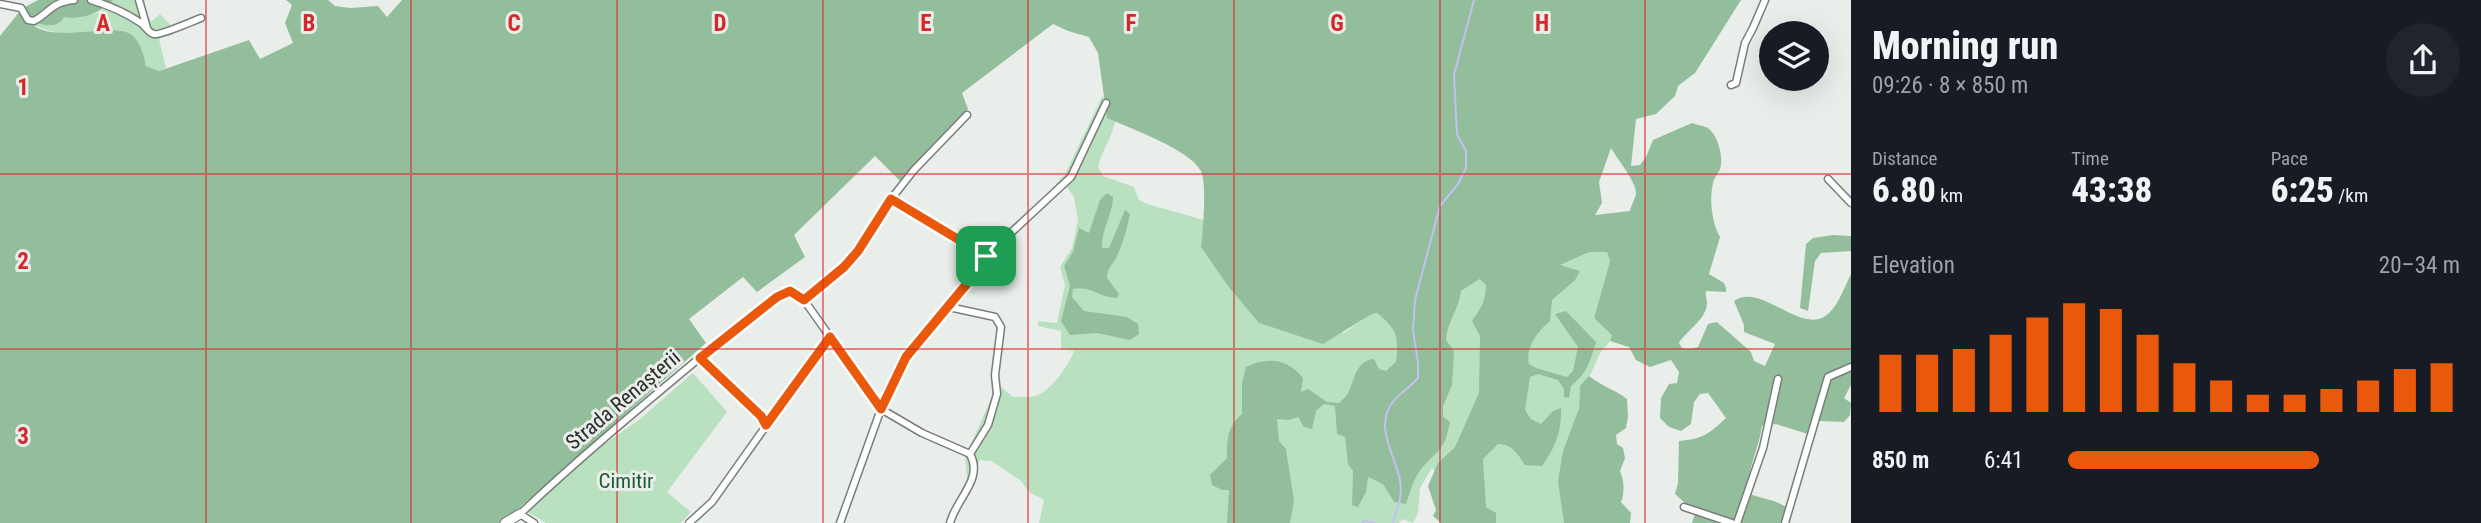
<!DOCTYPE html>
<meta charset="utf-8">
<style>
:root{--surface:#171b24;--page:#20242c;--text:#f1f3f6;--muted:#9ea1a6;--accent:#ea580c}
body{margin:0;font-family:"Roboto Condensed",sans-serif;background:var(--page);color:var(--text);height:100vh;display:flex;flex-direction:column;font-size:26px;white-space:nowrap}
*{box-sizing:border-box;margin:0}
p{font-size:23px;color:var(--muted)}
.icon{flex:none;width:38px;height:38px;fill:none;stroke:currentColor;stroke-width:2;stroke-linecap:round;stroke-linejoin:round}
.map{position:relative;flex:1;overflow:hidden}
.sheet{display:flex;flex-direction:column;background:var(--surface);width:630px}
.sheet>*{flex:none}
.tools{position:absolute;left:1759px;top:21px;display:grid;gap:14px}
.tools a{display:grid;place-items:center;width:70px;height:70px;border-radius:50%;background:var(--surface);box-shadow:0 7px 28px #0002;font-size:35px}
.pin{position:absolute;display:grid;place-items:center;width:60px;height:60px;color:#fff;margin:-30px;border-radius:14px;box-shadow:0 4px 10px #0006}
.round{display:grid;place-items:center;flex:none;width:74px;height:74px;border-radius:37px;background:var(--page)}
.head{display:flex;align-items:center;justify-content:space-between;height:119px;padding:0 21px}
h1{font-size:38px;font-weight:800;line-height:52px}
.metrics{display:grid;grid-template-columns:repeat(3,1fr);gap:10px;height:119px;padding:7px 21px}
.metrics div{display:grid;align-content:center}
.metrics b{font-size:35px;font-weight:800}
.metrics small{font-size:19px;font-weight:400}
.metrics p{font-size:19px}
.chart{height:196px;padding:14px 21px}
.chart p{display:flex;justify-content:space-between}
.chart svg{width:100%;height:126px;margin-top:7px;stroke:var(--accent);stroke-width:6}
ul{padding:0 21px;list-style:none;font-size:23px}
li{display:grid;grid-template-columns:112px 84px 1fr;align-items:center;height:52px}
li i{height:18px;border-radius:9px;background:var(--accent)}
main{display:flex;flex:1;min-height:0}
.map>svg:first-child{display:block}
.green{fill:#b9e1c0}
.forest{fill:#93be9b;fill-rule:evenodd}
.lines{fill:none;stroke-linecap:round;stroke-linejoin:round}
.stream{stroke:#c4c1f2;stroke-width:2}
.street-casing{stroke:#797e7a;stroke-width:9}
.secondary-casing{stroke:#797e7a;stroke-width:11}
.street{stroke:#fff;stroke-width:6}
.secondary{stroke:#fff;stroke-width:9}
.route-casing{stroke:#fff;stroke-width:14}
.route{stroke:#ea580c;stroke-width:9}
.grid{fill:none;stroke:#d62828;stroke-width:2;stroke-opacity:0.55}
.labels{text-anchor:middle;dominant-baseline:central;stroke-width:6;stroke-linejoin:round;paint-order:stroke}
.street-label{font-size:21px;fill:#2d2f2d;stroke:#e9eeea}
.park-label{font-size:21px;fill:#1a5c2f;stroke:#e9eeea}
.grid-label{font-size:23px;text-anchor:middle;font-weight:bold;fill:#d62828;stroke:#e9eeea;stroke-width:6;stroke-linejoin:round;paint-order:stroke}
</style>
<main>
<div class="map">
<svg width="1851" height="523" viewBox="0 0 1851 523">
<rect width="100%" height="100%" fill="#e9eeea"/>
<g class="green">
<path d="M 113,0 L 145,0 L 143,6 L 151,22 L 160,14 L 174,29 L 159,39 L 166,68 L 159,71 L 146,66 C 143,54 139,40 128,33 C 114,25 82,35 67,34 C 52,33 37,27 24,20 L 23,8 L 32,19 L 50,26 L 64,17 L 78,18 L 100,12 Z"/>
<path d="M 1103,95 L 1107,118 L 1115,122 C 1112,138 1102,150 1098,167 L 1103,176 L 1134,187 L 1139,200 L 1147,204 L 1204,220 L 1202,247 L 1344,333 L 1369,315 L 1461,291 L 1480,279 L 1559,265 L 1588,252 L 1607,252 L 1610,261 L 1594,318 L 1618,332 L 1600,353 L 1589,378 L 1580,386 L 1579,408 L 1563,451 L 1564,523 L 1477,523 L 1453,490 L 1432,468 L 1420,488 L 1418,513 L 1413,523 L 1402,519 L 1399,523 L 1039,523 L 1044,500 L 1029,492 L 1021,481 L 992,461 L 979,460 L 976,481 L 967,479 L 965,457 L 992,397 L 993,385 L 1000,386 L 1013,397 C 1023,397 1033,398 1042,393 C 1052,388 1071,362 1074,351 L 1061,349 L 1061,331 L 1038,326 L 1038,321 L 1057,323 L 1065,285 L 1060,267 L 1072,248 L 1078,220 L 1074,197 L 1067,187 L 1062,189 L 1056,184 L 1065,174 Z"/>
<path d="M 693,373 L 727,412 L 667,492 L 691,512 L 681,523 L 546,523 L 528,512 L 596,450 L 640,419 Z"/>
</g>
<g class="forest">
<path d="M 38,0 L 113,0 C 102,12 81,21 64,17 C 58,29 40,27 31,18 C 28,15 26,11 23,8 Z"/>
<path d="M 286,0 L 328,0 L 335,6 L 350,8 L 378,6 L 387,17 L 402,0 L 1741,0 L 1695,73 L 1678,86 L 1675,96 L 1656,114 L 1636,119 L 1631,166 L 1640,165 L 1646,157 L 1653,140 L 1692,123 C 1697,125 1704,126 1708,128 C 1718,135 1724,158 1720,169 C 1718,174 1714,178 1713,183 C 1709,200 1712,223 1720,237 L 1709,274 L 1724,283 L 1726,288 L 1726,292 L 1706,291 C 1705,295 1707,299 1707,303 C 1707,319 1686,331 1679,343 L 1682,348 L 1690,349 L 1698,347 L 1708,324 L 1717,322 L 1751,352 L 1754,361 L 1765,366 L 1775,344 L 1744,332 L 1744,325 L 1734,301 C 1762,281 1804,340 1830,312 C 1839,303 1845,286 1851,274 L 1851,385 L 1844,398 L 1851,403 L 1850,415 L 1844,422 L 1819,421 L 1811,423 L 1808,434 L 1776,424 L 1762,426 C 1758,452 1747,468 1748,493 C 1760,499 1775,499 1786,507 L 1782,523 L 1692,523 L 1697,507 L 1686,504 L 1675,494 L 1678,483 L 1679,441 C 1703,439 1709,434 1726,418 L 1708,393 L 1700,394 L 1694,402 L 1691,424 L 1681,431 L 1669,427 L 1660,418 L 1661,398 L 1669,384 L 1677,383 L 1679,372 L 1671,360 L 1650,367 L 1636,360 L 1629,347 L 1610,341 L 1612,335 L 1594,318 L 1610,261 L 1607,252 L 1589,252 L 1560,265 L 1580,271 L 1575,280 L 1552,300 L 1550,321 C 1538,331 1525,348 1529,364 L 1536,368 L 1567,377 L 1573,371 L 1578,347 L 1555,314 L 1566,311 L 1596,342 C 1590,362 1587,373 1571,386 L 1569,398 L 1564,397 L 1564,389 L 1558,380 L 1538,374 L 1530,377 L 1525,410 L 1531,419 L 1541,424 L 1553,411 L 1561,408 C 1562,430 1555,449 1542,466 L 1525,465 C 1518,454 1512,444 1498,444 L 1483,459 L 1486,507 L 1496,513 L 1496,523 L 1441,523 L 1433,516 L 1436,510 L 1428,486 L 1438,463 L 1455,447 L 1479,393 L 1480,336 L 1472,321 C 1482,306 1485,304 1486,285 L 1480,279 L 1461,291 C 1459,309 1447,322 1446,340 L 1454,351 L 1452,385 L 1443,406 L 1443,417 L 1450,422 C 1444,452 1440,447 1422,468 C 1414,477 1410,492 1406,504 L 1394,502 L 1383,484 L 1368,477 L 1366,492 L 1358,507 L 1352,505 L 1353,471 L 1348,464 L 1345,437 L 1337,434 L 1335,406 L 1324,404 L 1316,411 L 1312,429 L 1304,427 L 1298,417 L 1289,420 L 1277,419 L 1279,441 L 1286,449 L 1294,501 L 1290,523 L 1227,523 L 1229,490 L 1222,490 L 1212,485 L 1210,475 L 1227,458 C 1227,439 1227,427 1242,414 L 1242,383 L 1246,367 C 1267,357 1287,358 1303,378 L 1301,392 L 1308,389 L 1327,402 L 1339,403 C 1344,398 1348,395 1350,389 C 1355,376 1357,361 1374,359 L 1379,369 L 1386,371 L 1396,362 C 1399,337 1397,329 1377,313 L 1370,315 L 1323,344 L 1259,323 L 1228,286 L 1201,247 C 1203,231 1207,184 1201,171 C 1189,149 1131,129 1107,118 L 1098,53 L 1089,37 L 1068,31 L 1053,24 L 962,93 L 968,109 L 900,181 L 875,156 L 794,235 L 805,257 L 757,292 L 743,277 L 689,319 L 706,343 L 502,523 L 0,523 L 0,36 L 20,11 C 43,54 111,17 133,36 C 141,43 144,56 146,66 L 159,71 L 249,40 L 260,59 L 293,43 L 285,23 L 292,5 ZM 1611,148 C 1617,159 1637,182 1636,194 C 1635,199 1631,206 1630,211 L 1595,215 L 1602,203 L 1599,182 Z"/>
<path d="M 1107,193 L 1113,197 C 1113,214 1101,230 1102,248 L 1109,248 L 1125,210 L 1130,214 C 1127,229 1123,244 1116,258 C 1112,265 1107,269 1107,278 L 1119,294 L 1117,298 C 1101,298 1089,285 1073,289 L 1072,297 L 1084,311 L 1127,317 L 1138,324 L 1139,334 L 1130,340 L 1097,333 L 1070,335 L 1061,321 L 1070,286 L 1064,266 L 1073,252 L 1079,228 L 1089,233 L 1100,200 Z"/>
<path d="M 1833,235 L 1851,236 L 1851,251 L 1821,253 L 1815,261 L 1808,311 L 1800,308 L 1806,244 L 1813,238 Z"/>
<path d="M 1589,376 C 1603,387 1614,389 1627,399 L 1628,416 L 1626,428 L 1616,435 L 1617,444 L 1623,448 L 1625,458 L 1620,471 C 1624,480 1625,493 1621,502 L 1631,513 L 1630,523 L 1564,523 L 1558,481 L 1563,451 L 1579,408 L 1580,386 Z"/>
</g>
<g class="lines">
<g class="stream">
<path d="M 1362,523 L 1366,521 L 1375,523"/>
<path d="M 1393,523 C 1397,509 1403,496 1400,480 C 1396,458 1378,433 1388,410 C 1393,397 1409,389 1418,378 L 1418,363 L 1413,330 L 1415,300 L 1440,206 L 1458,184 L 1466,168 L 1466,151 L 1457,134 L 1454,75 L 1474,0"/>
</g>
<g class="street-casing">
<g id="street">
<path d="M 91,0 C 108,5 126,13 141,23 C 146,27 149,33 154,34 C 159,36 193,21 201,18"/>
<path d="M 139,0 L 147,28"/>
<path d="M 0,4 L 21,8 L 28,20 L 34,21 C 50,12 52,2 74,0"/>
<path d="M 1731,85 L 1736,83 L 1745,43 L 1753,28 L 1765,0"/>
<path d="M 1828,179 L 1851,203"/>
<path d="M 891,199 L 986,256"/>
<path d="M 804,300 L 844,267 L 858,251 L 891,199 L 914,170 L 967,115"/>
<path d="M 949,307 L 995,317 L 1001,327 L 995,375 L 997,394 L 988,425 L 970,454 C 984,479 956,499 950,523"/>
<path d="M 700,358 L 761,416 L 766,425"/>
<path d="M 1684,507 L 1732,523"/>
<path d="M 534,523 L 520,514 C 579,458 641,407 703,355 C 721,340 771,296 790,291 L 804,300 L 881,409 L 922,433 L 970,454"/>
<path d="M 689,523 L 712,502 L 829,337"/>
<path d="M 840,523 L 881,409 L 906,357 L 970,280 L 986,256 L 1071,177 L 1106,103"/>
<path d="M 1737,523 L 1763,448 L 1778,379"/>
<path d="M 1785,523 L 1828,377 L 1851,367"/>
</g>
</g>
<g class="secondary-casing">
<path id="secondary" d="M 505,523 L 520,514"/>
</g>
<use href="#street" class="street"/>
<use href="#secondary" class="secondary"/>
</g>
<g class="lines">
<g class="route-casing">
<path id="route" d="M 891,199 L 986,256 L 970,280 L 906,357 L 881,409 L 830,337 L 766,425 L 761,416 L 700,358 L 777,297 L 790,291 L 804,300 L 844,267 L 858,251 Z"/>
</g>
<use href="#route" class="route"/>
</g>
<path class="grid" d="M 206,0 L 206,523M 411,0 L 411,523M 617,0 L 617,523M 823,0 L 823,523M 1028,0 L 1028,523M 1234,0 L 1234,523M 1440,0 L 1440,523M 1645,0 L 1645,523M 0,174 L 1851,174M 0,349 L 1851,349"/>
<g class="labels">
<g class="street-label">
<text transform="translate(623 400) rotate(-40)">Strada Renașterii</text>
</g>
<g class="park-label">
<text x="626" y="481">Cimitir</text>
</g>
</g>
<g class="grid-label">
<text x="103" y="31">A</text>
<text x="309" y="31">B</text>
<text x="514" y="31">C</text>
<text x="720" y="31">D</text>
<text x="926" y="31">E</text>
<text x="1131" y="31">F</text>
<text x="1337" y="31">G</text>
<text x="1542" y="31">H</text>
<text x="23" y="95">1</text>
<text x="23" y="269">2</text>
<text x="23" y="444">3</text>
</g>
</svg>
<div class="tools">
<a><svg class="icon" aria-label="layers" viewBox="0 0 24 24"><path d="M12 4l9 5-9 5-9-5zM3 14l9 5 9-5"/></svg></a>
</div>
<div class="pin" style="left:986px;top:256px;background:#1e9e55"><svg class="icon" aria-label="arrive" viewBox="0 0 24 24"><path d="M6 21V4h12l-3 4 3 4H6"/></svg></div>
</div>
<section class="sheet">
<div class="head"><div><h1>Morning run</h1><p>09:26 · 8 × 850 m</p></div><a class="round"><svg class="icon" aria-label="share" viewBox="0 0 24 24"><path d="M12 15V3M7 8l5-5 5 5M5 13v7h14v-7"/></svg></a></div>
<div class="metrics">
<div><p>Distance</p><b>6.80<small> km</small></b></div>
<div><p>Time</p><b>43:38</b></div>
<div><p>Pace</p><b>6:25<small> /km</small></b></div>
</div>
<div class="chart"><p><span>Elevation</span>20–34 m</p>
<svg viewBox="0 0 160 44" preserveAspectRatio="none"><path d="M5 44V24M15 44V24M25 44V22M35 44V17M45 44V11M55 44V6M65 44V8M75 44V17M85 44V27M95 44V33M105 44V38M115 44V38M125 44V36M135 44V33M145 44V29M155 44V27"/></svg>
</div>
<ul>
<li><b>850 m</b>6:41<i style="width:64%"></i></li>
</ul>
</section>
</main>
